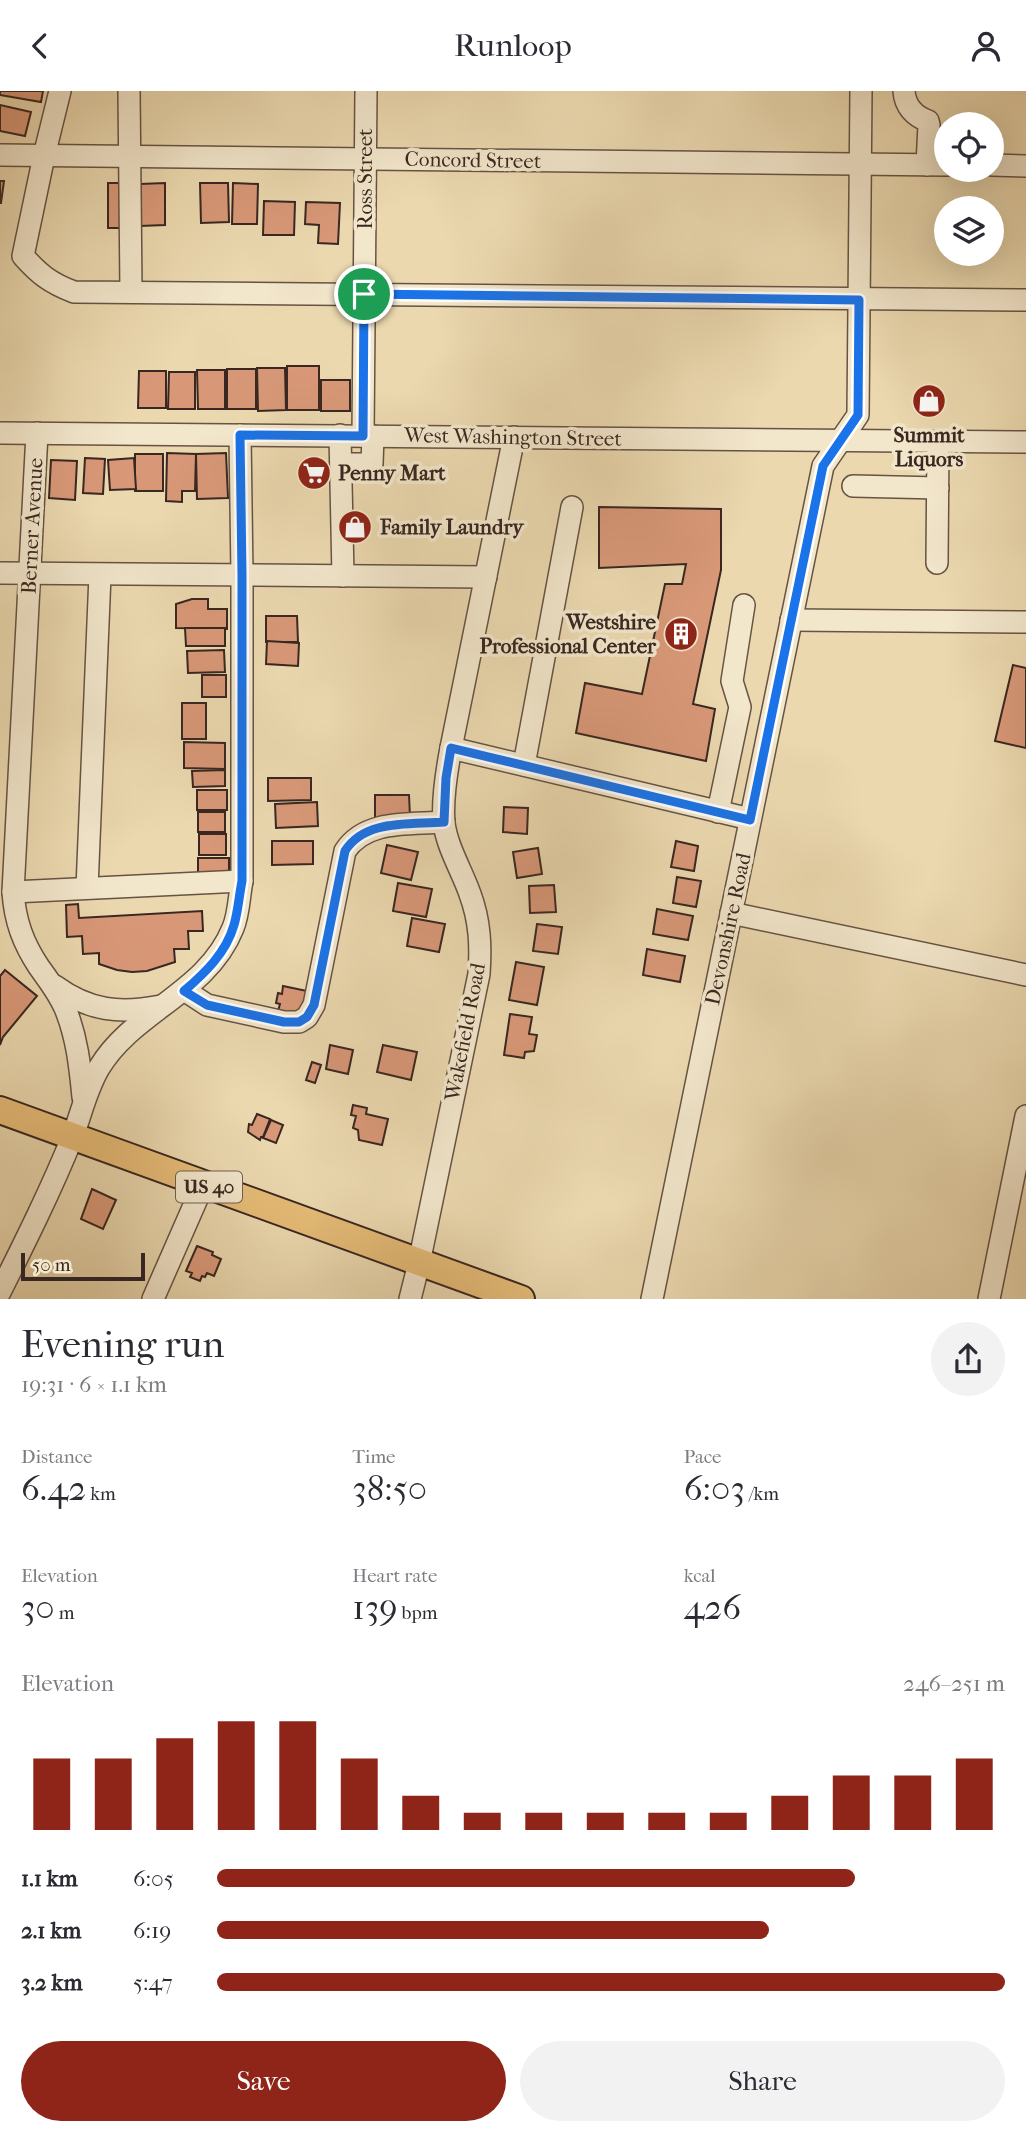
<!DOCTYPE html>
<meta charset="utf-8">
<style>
:root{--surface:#fff;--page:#f2f2f3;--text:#2b2b33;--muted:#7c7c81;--accent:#8f2418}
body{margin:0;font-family:"IM FELL French Canon",serif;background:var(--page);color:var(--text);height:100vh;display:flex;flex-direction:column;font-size:26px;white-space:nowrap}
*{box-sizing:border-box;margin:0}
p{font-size:23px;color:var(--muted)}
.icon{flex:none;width:38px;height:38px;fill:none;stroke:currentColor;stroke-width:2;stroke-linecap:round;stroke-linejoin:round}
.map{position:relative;height:1208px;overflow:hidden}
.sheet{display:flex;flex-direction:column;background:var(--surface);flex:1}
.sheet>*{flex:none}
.buttons{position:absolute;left:934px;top:21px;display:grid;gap:14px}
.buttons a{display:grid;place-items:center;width:70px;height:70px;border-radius:50%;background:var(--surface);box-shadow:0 7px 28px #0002;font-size:35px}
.scale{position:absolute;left:21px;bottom:18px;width:124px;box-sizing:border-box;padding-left:7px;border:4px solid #392721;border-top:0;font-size:19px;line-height:24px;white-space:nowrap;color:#392721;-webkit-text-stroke:5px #f2e6cb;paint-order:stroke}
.pin{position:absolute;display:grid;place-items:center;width:60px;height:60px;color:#fff;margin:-30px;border:4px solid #fff;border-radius:50%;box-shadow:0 2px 7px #0007}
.round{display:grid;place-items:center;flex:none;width:74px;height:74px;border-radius:37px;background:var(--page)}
.headline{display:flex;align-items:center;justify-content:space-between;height:119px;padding:0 21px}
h1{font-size:38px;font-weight:600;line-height:52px}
.metrics{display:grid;grid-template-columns:repeat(3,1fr);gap:10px;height:119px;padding:7px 21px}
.metrics div{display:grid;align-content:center}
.metrics b{font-size:35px;font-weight:600}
.metrics small{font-size:19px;font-weight:400}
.metrics p{font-size:19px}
.chart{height:196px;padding:14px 21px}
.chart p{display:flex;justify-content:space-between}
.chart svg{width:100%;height:126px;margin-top:7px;stroke:var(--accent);stroke-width:6}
.button{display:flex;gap:14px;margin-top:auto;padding:14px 21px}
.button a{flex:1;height:80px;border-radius:42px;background:var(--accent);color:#fff;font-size:28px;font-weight:600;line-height:80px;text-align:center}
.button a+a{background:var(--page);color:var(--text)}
ul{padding:0 21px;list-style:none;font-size:23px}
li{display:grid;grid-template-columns:112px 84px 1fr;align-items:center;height:52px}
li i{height:18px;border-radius:9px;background:var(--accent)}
header{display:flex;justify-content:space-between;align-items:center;height:91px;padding:0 21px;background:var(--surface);font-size:32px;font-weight:600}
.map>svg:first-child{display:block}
.building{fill:#d89878;stroke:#392721;stroke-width:2}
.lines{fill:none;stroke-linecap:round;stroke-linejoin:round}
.minor-casing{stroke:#665344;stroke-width:24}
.major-casing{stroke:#392721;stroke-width:30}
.minor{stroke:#f2e6cb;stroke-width:21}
.major{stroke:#e6bc78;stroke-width:26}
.route-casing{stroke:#fff;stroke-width:14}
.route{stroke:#1a73e8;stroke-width:9}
.labels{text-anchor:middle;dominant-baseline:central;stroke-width:7;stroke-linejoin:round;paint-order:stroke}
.shield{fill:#f2e6cb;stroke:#706054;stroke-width:2}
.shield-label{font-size:19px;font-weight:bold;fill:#392721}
.street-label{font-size:21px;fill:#392721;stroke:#f2e6cb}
.poi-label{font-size:21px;font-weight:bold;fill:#392721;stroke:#f2e6cb;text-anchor:start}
</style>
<header><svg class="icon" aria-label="back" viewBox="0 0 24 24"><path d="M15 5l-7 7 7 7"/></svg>Runloop<svg class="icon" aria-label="person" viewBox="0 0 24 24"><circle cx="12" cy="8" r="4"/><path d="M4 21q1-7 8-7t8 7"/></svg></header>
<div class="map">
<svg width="1026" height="1208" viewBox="0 0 1026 1208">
<rect width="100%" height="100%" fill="#ebd8af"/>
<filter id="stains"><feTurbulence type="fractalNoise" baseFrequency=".00286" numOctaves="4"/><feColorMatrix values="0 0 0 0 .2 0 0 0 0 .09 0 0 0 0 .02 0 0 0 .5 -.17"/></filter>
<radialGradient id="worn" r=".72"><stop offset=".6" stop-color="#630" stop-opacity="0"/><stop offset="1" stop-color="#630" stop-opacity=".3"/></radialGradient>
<g class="building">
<path d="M 0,0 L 43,0 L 41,11 L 0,4 Z"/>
<path d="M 0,14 L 31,21 L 25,45 L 0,40 Z"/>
<path d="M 0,90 L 4,90 L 1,112 L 0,112 Z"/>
<rect x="108" y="92" width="22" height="45"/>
<path d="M 165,92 L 165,134 L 140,135 L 140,93 Z"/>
<path d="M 200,92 L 228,92 L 229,131 L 201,132 Z"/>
<path d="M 233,92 L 258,93 L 257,133 L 232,133 Z"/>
<path d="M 264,110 L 295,111 L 294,144 L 263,144 Z"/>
<path d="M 306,111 L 340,112 L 338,153 L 318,152 L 319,134 L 305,133 Z"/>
<rect x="287" y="275" width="32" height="44"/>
<path d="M 257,277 L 285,277 L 286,319 L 258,320 Z"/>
<rect x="227" y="278" width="29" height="40"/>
<path d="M 197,279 L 225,279 L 225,318 L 198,318 Z"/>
<path d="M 139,280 L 166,280 L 166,317 L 138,317 Z"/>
<path d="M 169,281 L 195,281 L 195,318 L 168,318 Z"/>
<rect x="321" y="289" width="29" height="31"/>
<path d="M 167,362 L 196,363 L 195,400 L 182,400 L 182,411 L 166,410 Z"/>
<path d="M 226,362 L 228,407 L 197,408 L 196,363 Z"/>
<rect x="135" y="363" width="28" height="37"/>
<path d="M 85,367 L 105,368 L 103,403 L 83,402 Z"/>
<path d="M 134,367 L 136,398 L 110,399 L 108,369 Z"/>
<path d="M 51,369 L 77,370 L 75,409 L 49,407 Z"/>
<path d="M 599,416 L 721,418 L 721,479 L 693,613 L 715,618 L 706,670 L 576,642 L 585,592 L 642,603 L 665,493 L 682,493 L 686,473 L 599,477 Z"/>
<path d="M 192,508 L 208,508 L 208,518 L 227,518 L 227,538 L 176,537 L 176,513 Z"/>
<path d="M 266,525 L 297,525 L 298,551 L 266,551 Z"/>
<path d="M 185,537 L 225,537 L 225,555 L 186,555 Z"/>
<path d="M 267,550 L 299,552 L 298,575 L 266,573 Z"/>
<path d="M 224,559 L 225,581 L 188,582 L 187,560 Z"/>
<path d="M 1013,574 L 1026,577 L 1026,657 L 995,650 Z"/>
<rect x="202" y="584" width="24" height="22"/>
<rect x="182" y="612" width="24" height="36"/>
<path d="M 184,651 L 225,652 L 225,678 L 184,677 Z"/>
<path d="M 225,679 L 225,695 L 193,696 L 192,680 Z"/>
<path d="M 268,687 L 311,687 L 311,709 L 268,710 Z"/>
<rect x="197" y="699" width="30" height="20"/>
<path d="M 375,704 L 409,704 L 410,726 L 375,727 Z"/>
<path d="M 317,711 L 318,735 L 276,737 L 275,713 Z"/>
<path d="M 504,716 L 528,717 L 527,743 L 503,741 Z"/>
<rect x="198" y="721" width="27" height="20"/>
<rect x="199" y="743" width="27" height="21"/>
<path d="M 272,750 L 313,750 L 313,773 L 272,774 Z"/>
<path d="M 676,750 L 698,755 L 694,780 L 671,776 Z"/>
<path d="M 387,754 L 418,761 L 411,789 L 381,782 Z"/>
<path d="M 538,757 L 542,783 L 517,787 L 513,761 Z"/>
<rect x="198" y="767" width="31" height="21"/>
<path d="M 677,786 L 701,790 L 696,816 L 673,812 Z"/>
<path d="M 398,792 L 432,798 L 426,826 L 393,820 Z"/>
<path d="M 554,794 L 556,821 L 530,822 L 529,795 Z"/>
<path d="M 78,813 L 79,827 L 202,820 L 203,840 L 188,840 L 189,858 L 174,858 L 175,871 L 147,880 L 132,881 L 117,879 L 99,873 L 99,862 L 83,863 L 82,845 L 67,846 L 66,814 Z"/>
<path d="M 657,818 L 693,825 L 688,849 L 653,843 Z"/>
<path d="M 412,827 L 445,833 L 439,861 L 407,855 Z"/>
<path d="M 537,833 L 562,836 L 558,863 L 533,860 Z"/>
<path d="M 647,858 L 685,865 L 680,891 L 643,884 Z"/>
<path d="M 516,871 L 544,876 L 537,914 L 509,909 Z"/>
<path d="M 5,879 L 37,905 L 3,946 L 0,954 L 0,885 Z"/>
<path d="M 283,895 L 307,900 L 302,925 L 278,920 L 280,913 L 276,912 L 278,902 L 282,903 Z"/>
<path d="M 510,923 L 532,926 L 529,943 L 537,944 L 534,960 L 525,961 L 524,967 L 504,964 Z"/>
<path d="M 330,954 L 353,959 L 348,983 L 326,978 Z"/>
<path d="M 383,954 L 417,961 L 411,989 L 377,981 Z"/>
<path d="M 312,971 L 321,974 L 315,992 L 306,989 Z"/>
<path d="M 353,1014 L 367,1017 L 366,1023 L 388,1028 L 382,1054 L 359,1049 L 358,1039 L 353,1037 L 356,1025 L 351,1024 Z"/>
<path d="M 257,1023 L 270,1028 L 263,1046 L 261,1046 L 260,1049 L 248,1041 L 249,1033 L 252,1034 Z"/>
<path d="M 271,1029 L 283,1034 L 276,1052 L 263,1047 Z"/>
<path d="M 92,1098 L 116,1109 L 103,1138 L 81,1128 Z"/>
<path d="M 197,1155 L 213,1161 L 212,1164 L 221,1168 L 214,1185 L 207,1182 L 205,1186 L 202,1185 L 200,1190 L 190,1186 L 192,1182 L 186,1180 Z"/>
</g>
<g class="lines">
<g class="minor-casing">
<g id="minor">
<path d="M 60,0 L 44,65 L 23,165 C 39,183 50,192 74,201 L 1026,209"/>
<path d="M 129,0 L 131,201"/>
<path d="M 904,0 C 905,15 914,25 928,30 L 929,34 L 927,74"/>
<path d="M 0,64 L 947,74"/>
<path d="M 992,74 L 1026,75"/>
<path d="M 0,342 L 1026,351"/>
<path d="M 37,342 L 13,801 C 15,830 23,852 39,876 C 49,890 58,901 65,917 C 77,946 80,975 83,1006"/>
<path d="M 340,344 L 343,485"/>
<path d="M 363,345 L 366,0"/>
<path d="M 341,373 L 372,373 L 373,345"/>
<path d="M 853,395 L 938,397"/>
<path d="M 937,472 L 938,351"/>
<path d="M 0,482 L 486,486"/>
<path d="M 791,529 L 1026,531"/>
<path d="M 451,657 L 750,728"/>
<path d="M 524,674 L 572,416"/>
<path d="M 718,721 L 740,616 L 732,590 L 744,514"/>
<path d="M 87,797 L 100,484"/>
<path d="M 13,801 L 242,790"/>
<path d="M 731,822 L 1026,884"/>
<path d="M 55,895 C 89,920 120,923 161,915"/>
<path d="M 184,899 L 207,914 L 284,931 L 299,931 L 307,926 L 314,914 L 345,760 C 366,728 410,734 444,731"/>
<path d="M 0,1201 C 25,1151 51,1099 72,1047 C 81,1024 86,999 99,977 C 133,920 207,902 233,837 C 239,823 239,805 242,790 L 242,484 L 240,344"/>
<path d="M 153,1208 L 203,1094"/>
<path d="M 410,1208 L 419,1172 L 479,883 C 481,855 480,830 470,803 C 462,780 447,756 444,732 C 442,710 447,678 451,657 L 514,346"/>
<path d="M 652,1208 L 823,375 L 858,324 L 861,0"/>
<path d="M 989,1208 L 1026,1025"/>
</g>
</g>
<g class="major-casing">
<path id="major" d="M 0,1019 L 521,1208"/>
</g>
<use href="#minor" class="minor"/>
<use href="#major" class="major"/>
</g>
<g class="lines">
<g class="route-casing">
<path id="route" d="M 364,203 L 859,209 L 858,324 L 823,375 L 750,729 L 451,657 L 446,687 L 444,731 C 410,734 365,728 345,760 L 314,914 L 307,926 L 299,931 L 284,931 L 207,914 L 184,900 C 205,882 226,862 234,834 C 238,821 239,805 242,790 L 242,484 L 240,344 L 363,345 Z"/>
</g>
<use href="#route" class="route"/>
</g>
<defs>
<g id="shop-disc" transform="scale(1.75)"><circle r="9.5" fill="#8f2418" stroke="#f2e6cb"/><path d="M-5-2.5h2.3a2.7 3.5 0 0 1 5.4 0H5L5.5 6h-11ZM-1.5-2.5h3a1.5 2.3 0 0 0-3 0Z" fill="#fff"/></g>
<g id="supermarket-disc" transform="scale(1.75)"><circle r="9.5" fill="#8f2418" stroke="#f2e6cb"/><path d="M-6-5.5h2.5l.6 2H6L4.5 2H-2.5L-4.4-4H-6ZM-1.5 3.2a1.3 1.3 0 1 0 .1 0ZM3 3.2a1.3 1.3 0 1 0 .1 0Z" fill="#fff"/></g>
<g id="building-disc" transform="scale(1.75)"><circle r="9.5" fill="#8f2418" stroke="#f2e6cb"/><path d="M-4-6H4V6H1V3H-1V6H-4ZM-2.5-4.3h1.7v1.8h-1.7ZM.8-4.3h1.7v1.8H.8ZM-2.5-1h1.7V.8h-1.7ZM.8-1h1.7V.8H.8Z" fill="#fff"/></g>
</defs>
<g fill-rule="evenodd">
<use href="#shop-disc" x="929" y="310"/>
<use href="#supermarket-disc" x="314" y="382"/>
<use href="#shop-disc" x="355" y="436"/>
<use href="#building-disc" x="681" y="543"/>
</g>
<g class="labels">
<rect class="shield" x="176" y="1080.5" width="66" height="31" rx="5"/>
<g class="shield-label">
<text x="209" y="1096">US 40</text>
</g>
<g class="street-label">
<text transform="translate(473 69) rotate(1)">Concord Street</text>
<text transform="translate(365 88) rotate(-90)">Ross Street</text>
<text transform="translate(513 346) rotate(1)">West Washington Street</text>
<text transform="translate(32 435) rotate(-87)">Berner Avenue</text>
<text transform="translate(728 838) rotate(-78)">Devonshire Road</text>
<text transform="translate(465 941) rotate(-79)">Wakefield Road</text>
</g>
<g class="poi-label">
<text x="929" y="344" text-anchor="middle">Summit<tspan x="929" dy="24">Liquors</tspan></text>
<text x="338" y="382">Penny Mart</text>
<text x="380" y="436">Family Laundry</text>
<text x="656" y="531" text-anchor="end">Westshire<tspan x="656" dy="24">Professional Center</tspan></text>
</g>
</g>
<rect width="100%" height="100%" filter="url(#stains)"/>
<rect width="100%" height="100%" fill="url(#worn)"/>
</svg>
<div class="buttons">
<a><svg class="icon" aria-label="locate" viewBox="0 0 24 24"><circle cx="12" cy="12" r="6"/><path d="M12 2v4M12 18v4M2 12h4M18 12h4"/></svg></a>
<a><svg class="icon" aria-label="layers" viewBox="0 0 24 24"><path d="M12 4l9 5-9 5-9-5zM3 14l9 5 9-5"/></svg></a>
</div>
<div class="scale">50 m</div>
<div class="pin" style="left:364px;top:203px;background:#1e9e55"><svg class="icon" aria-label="arrive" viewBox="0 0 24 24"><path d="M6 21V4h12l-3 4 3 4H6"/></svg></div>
</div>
<section class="sheet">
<div class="headline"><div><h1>Evening run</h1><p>19:31 · 6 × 1.1 km</p></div><a class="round"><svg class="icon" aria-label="share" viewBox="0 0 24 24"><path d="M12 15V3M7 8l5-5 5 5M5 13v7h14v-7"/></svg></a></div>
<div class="metrics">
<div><p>Distance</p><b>6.42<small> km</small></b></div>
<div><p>Time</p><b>38:50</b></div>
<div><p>Pace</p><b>6:03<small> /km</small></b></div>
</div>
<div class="metrics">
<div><p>Elevation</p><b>30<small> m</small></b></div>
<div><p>Heart rate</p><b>139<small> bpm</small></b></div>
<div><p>kcal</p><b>426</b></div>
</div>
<div class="chart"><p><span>Elevation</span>246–251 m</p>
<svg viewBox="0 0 160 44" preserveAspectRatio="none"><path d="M5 44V19M15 44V19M25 44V12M35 44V6M45 44V6M55 44V19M65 44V32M75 44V38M85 44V38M95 44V38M105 44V38M115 44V38M125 44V32M135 44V25M145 44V25M155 44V19"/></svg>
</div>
<ul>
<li><b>1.1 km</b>6:05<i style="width:81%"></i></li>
<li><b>2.1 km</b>6:19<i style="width:70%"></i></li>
<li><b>3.2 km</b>5:47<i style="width:100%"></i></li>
</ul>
<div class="button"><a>Save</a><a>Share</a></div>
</section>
